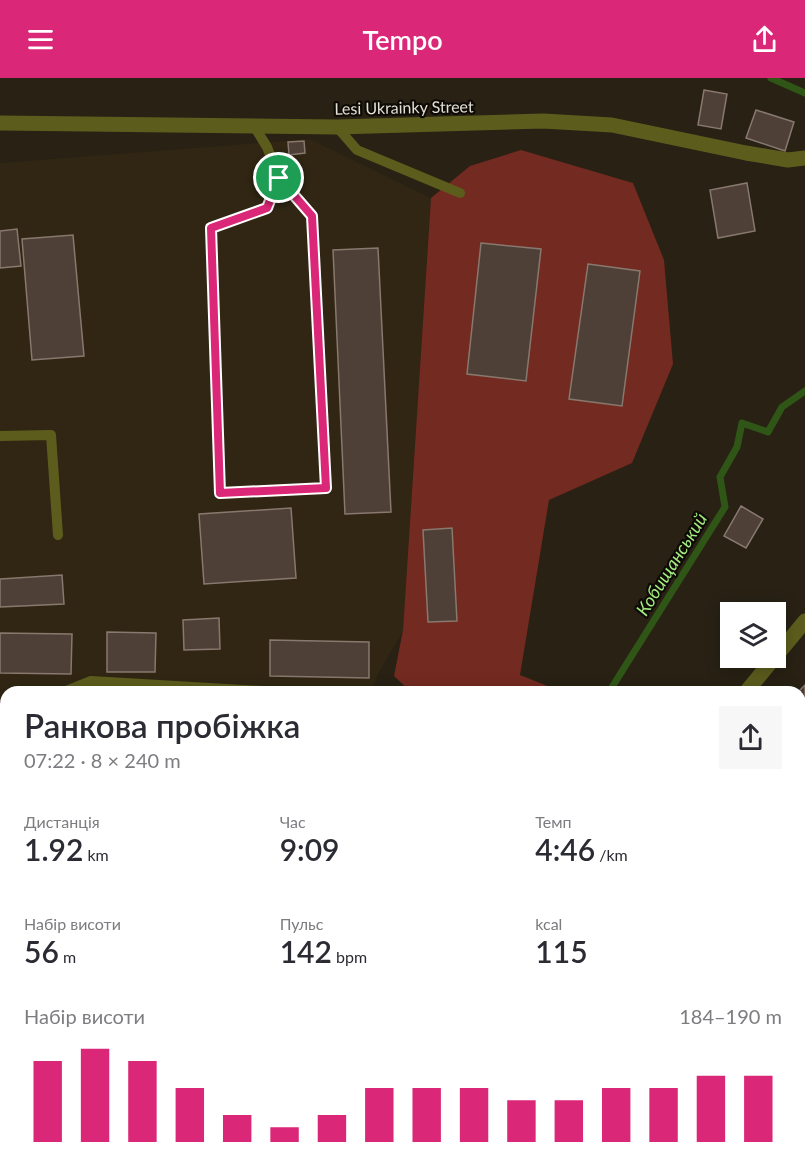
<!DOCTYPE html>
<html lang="uk">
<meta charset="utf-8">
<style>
:root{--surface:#fff;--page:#f7f7f7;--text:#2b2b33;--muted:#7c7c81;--accent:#db2777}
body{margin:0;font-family:Lato,sans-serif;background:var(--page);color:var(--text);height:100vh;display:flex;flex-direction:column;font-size:22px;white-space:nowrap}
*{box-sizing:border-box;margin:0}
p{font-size:20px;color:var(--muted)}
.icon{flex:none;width:33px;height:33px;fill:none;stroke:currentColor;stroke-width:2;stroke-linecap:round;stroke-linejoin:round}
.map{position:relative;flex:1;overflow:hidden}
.details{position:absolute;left:0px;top:608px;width:806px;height:488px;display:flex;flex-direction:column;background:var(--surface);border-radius:18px 18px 0 0;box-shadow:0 3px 15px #0003}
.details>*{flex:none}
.fabs{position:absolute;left:720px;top:524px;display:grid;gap:12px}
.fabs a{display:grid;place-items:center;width:66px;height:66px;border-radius:0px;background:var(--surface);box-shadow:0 3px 15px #0003;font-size:30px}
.pin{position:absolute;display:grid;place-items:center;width:51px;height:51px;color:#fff;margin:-26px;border:3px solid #fff;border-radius:50%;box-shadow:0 2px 6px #0007}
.round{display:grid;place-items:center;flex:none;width:63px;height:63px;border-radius:0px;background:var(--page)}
.head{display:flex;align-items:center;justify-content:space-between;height:102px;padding:0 24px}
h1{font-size:33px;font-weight:600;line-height:45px}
.figures{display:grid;grid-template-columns:repeat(3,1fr);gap:9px;height:102px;padding:6px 24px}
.figures div{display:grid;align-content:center}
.figures b{font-size:30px;font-weight:600}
.figures small{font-size:16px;font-weight:400}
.figures p{font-size:16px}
.chart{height:168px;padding:12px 24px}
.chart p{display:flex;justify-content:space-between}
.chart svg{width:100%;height:108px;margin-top:6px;stroke:var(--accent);stroke-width:6}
header{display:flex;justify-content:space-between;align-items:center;height:78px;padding:0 24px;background:var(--accent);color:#fff;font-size:27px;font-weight:600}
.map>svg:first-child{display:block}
.built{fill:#302613}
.green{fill:#732a20}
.water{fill:#2f5616}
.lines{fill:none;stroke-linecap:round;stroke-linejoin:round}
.stream{stroke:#2f5616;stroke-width:7}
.building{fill:#4e4037;stroke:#88786e;stroke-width:1.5}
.service{stroke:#5c5d1d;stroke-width:10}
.minor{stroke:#5c5d1d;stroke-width:15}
.route-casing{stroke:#fff;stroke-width:12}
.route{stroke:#db2777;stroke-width:8}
.labels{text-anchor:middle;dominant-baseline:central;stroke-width:4.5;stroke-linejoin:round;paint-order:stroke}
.street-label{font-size:16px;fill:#e4dfd7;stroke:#0e0b06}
.water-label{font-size:18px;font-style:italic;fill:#a5ed80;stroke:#0e0b06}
</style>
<header><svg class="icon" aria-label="menu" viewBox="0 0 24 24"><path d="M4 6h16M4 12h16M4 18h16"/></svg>Tempo<svg class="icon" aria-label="share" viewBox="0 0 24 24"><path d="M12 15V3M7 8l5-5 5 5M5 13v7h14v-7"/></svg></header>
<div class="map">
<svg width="805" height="1094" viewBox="0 0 805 1094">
<rect width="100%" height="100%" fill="#282114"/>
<path class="built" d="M 310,61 L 431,120 L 403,553 L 378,596 L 371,613 L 6,614 L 6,870 L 0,871 L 0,85 Z"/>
<path class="green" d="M 521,72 L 633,105 L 664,182 L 673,286 L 632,385 L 549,422 L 520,597 L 560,613 L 410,613 L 394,598 L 403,552 L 431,120 L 470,88 Z"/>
<path class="water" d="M 201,1089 L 369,1089 L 364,1094 L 197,1094 Z"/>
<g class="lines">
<g class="stream">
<path d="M 771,0 L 805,15"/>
<path d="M 609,614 L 725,429 L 720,399 L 737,369 L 742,345 L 768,354 L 782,329 L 805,313"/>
</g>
</g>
<g class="building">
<path d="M 704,12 L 727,16 L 721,51 L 698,47 Z"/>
<path d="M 756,32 L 794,44 L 785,73 L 746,60 Z"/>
<path d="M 304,63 L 305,75 L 289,77 L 288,64 Z"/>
<path d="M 747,105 L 755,153 L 718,160 L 710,112 Z"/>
<path d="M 17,151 L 21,188 L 0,190 L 0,153 Z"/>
<path d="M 73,157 L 84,278 L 32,282 L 22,161 Z"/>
<path d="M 481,165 L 541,171 L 526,303 L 467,296 Z"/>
<path d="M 378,170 L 391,434 L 345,436 L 333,172 Z"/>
<path d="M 588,186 L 640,193 L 622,328 L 569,321 Z"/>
<path d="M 741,428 L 763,441 L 746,470 L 724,458 Z"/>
<path d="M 291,430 L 296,500 L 204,506 L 199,436 Z"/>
<path d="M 452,450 L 457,543 L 428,544 L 423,452 Z"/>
<path d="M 62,497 L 64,526 L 0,529 L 0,501 Z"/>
<path d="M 219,540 L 220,571 L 184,572 L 183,542 Z"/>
<path d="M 107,554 L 156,555 L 155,594 L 107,594 Z"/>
<path d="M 0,555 L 72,556 L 71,596 L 0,595 Z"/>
<path d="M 270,562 L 369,564 L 369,600 L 270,598 Z"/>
<path d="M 805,607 L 805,641 L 804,642 L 800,637 L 800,614 L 798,614 Z"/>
<path d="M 800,922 L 805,929 L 805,935 L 800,939 Z"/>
<path d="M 649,1089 L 685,1089 L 680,1094 L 654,1094 Z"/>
</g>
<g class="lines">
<g class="service">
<path d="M 254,48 L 267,69 L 279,100 L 312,138 L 326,410 L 220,415 L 211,150 L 267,130 L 279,100"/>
<path d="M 337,49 L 357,72 L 460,115"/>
<path d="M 0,358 L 51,357 L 58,457"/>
<path d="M 64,614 L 91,603 L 278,614"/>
<path d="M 0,737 L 6,652"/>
<path d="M 0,919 L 6,920"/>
</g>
<g class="minor">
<path d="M 0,45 L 337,49 L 543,43 L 612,47 L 746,75 L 788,82 L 805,80"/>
<path d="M 776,578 L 805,543"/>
<path d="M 746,614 L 775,579"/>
<path d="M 800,1011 L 805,1005"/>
<path d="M 717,1094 L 722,1089"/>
</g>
</g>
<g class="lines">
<g class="route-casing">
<path id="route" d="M 279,100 L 312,138 L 326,410 L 220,415 L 211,150 L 267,130 Z"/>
</g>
<use href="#route" class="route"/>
</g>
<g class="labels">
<g class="street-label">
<text transform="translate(404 29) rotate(-1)">Lesi Ukrainky Street</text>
</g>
<g class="water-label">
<text transform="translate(671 486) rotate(-58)">Кобищанський</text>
</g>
</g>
</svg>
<div class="fabs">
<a><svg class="icon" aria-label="layers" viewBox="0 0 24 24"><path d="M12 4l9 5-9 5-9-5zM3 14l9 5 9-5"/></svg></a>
</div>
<div class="pin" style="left:279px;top:100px;background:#1e9e55"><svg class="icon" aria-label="arrive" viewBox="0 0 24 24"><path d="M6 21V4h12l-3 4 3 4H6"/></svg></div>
<section class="details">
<div class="head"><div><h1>Ранкова пробіжка</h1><p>07:22 · 8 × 240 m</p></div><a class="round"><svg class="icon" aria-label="share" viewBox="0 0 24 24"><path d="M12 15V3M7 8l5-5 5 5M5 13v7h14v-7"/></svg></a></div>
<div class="figures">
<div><p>Дистанція</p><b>1.92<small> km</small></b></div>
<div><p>Час</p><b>9:09</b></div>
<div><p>Темп</p><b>4:46<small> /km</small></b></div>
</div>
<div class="figures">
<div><p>Набір висоти</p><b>56<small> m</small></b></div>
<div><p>Пульс</p><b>142<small> bpm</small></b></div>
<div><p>kcal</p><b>115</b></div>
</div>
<div class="chart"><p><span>Набір висоти</span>184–190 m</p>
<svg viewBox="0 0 160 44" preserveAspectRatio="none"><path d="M5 44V11M15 44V6M25 44V11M35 44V22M45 44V33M55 44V38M65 44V33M75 44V22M85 44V22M95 44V22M105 44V27M115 44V27M125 44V22M135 44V22M145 44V17M155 44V17"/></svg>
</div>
</section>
</div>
